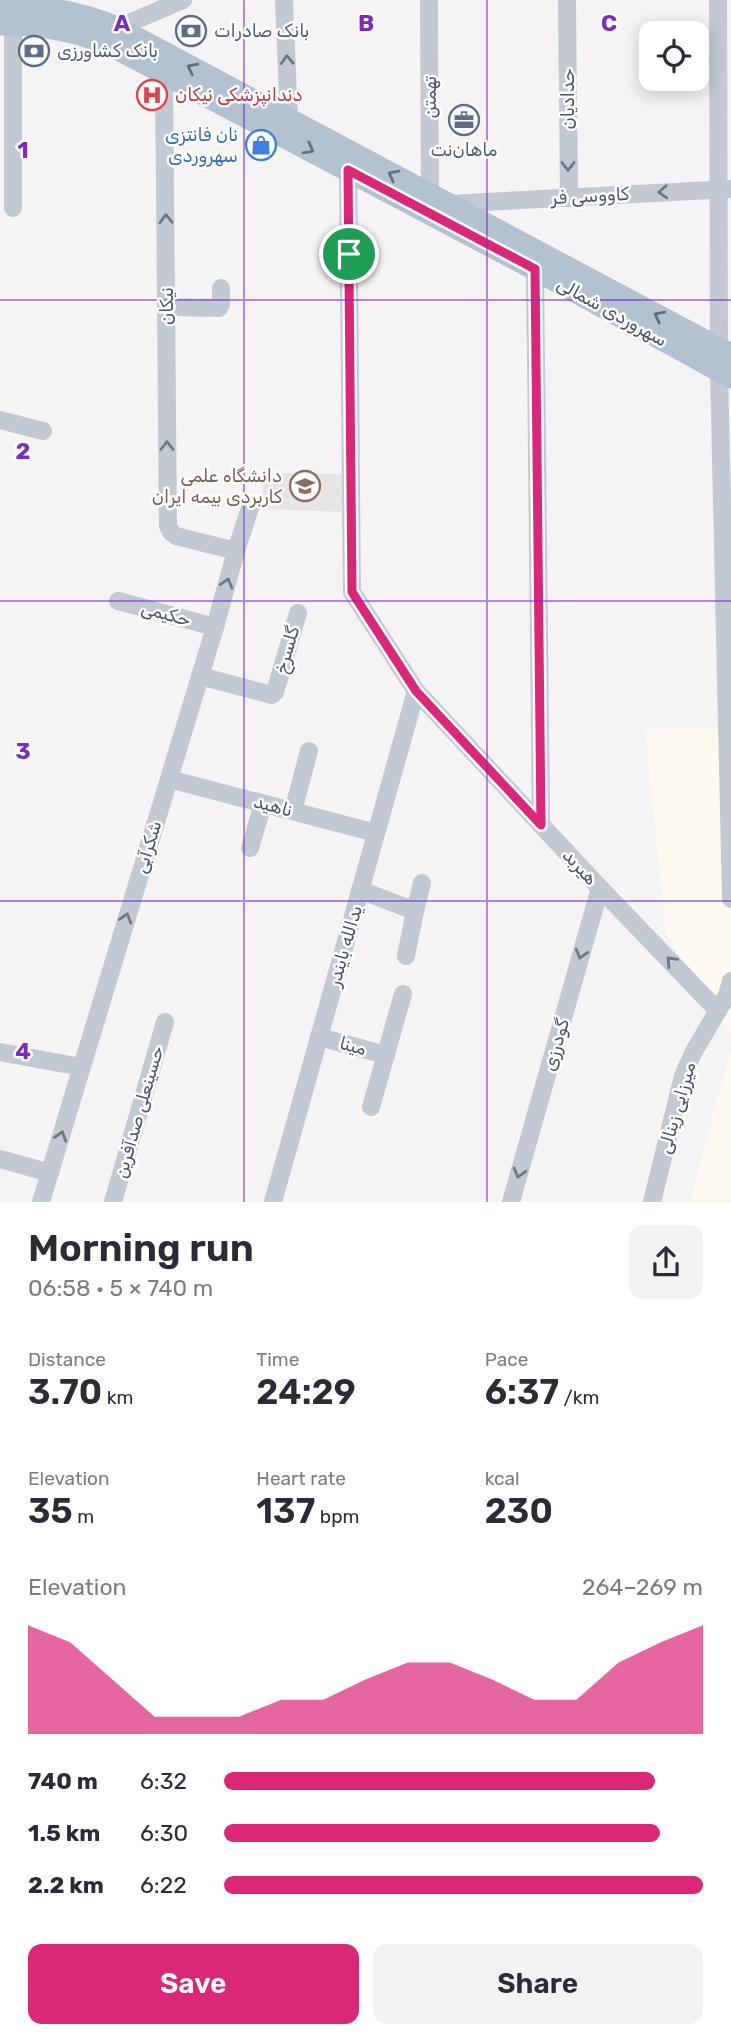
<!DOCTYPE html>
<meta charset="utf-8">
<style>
:root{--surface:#fff;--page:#f2f2f3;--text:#2b2b33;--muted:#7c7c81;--accent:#db2777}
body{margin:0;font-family:Rubik,"Noto Naskh Arabic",sans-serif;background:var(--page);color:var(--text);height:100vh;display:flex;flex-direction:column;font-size:26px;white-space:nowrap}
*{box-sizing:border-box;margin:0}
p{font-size:23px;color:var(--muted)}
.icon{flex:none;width:38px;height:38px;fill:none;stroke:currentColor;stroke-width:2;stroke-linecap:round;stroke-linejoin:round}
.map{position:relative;height:1202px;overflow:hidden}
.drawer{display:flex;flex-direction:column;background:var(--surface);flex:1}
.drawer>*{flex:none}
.fabs{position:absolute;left:639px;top:21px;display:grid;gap:14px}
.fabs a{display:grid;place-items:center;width:70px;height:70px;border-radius:14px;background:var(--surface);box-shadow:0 4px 18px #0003;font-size:35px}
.pin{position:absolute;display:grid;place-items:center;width:60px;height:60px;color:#fff;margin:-30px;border:4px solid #fff;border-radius:50%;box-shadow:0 2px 7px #0007}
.round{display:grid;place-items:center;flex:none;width:74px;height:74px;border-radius:14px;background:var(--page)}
.headline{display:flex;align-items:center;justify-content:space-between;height:119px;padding:0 28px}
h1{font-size:38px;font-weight:600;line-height:52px}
.stats{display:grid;grid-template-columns:repeat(3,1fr);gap:10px;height:119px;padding:7px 28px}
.stats div{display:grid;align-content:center}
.stats b{font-size:35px;font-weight:600}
.stats small{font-size:19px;font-weight:400}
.stats p{font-size:19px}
.chart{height:196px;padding:14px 28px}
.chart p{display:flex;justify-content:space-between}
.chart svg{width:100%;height:126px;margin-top:7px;fill:var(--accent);opacity:.7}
.button{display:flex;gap:14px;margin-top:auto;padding:14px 28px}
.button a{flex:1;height:80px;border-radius:14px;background:var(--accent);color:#fff;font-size:28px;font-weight:600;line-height:80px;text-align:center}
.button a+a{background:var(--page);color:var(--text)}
ul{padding:0 28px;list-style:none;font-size:23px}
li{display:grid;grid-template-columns:112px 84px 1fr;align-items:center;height:52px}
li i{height:18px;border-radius:9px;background:var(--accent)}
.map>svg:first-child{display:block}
.commercial{fill:#fdf9ef}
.education{fill:#e6e4e5}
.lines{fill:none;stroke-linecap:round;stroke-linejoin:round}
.minor{stroke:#c1cad2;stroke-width:18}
.major{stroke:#b3c2d1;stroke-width:23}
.oneway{stroke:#6e7983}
.oneway2{stroke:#64717d}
.route-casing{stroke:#fff;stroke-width:14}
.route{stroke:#db2777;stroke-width:9}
.grid{fill:none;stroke:#7b2cbf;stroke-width:2;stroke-opacity:0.55}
.labels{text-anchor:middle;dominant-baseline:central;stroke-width:5;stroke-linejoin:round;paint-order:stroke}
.service-label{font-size:18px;fill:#4e5e75;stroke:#fff;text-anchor:start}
.health-label{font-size:18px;fill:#be3a42;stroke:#fff;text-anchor:start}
.street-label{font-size:18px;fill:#4a5661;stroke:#fff}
.shop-label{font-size:18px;fill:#366cbe;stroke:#fff;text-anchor:end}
.education-label{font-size:18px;fill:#785e54;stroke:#fff;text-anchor:end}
.grid-label{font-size:23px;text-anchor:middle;font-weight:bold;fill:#7b2cbf;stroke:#fff;stroke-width:5;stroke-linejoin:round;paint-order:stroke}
</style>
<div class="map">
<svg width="731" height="1202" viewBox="0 0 731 1202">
<rect width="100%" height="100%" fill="#f5f3f3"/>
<g class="commercial">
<path d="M 731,727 L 731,1035 L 666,934 L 645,729 Z"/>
<path d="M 731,1048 L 731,1201 L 690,1201 Z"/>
</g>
<path class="education" d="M 264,473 L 346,474 L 346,512 L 262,509 Z"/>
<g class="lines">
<g class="minor">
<path d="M 284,0 L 289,120"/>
<path d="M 429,0 L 430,194"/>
<path d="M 567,0 L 569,198"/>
<path d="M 718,0 L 719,348"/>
<path d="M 13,24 L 13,208"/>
<path d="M 117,28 L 183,0"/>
<path d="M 348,170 L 352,592 L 416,691 L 600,888 L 718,1011"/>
<path d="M 449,204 L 731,189"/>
<path d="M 535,269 L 541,825"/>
<path d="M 167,307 L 219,308 L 221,304 L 221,288"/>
<path d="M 719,371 L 731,899"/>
<path d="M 0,420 L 43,431"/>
<path d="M 236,551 L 251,505"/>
<path d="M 118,601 L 215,627"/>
<path d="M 200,676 L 272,695 L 275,692 L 298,613"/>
<path d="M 169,779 L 376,833"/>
<path d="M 293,811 L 309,751"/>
<path d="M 250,848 L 263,804"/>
<path d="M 360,890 L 415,911 L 406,956"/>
<path d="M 415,911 L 422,883"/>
<path d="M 319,1037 L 386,1055"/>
<path d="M 0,1052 L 81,1067"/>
<path d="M 371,1107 L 403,994"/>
<path d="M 0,1159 L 50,1173"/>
<path d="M 41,1202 L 215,627 L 236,551 L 176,536 L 171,532 L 168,526 L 164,73"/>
<path d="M 113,1202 L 165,1022"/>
<path d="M 273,1202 L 416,691"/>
<path d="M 511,1202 L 600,888"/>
<path d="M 652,1202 L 683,1076 L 693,1053 L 727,995 L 731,981"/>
</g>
<g class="major">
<path d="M 0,6 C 43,7 77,11 117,28 L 731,355"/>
<path d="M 0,24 C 37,23 74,30 109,44 L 535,269 L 731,377"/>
</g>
</g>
<defs><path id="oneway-chevron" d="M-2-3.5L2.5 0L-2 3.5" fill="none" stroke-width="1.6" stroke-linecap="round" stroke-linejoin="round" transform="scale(1.75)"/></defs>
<g class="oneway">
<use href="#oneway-chevron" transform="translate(287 60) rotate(-92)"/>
<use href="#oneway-chevron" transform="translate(568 166) rotate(90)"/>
<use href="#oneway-chevron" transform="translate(663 192) rotate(177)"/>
<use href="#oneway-chevron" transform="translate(166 219) rotate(-91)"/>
<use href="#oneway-chevron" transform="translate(167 446) rotate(-90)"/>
<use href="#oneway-chevron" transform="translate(227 583) rotate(-74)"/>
<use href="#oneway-chevron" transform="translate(126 918) rotate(-73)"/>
<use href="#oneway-chevron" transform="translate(581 954) rotate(106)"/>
<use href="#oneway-chevron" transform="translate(671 961) rotate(-134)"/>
<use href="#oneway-chevron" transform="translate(61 1136) rotate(-73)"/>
<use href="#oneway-chevron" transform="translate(519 1173) rotate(106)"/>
</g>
<g class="oneway2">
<use href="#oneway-chevron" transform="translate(192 68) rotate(-152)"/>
<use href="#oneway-chevron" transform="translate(309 149) rotate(28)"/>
<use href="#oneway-chevron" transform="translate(393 175) rotate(-152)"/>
<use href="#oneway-chevron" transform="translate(659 316) rotate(-152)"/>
</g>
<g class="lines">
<g class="route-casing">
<path id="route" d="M 348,170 L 535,269 L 541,825 L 416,691 L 352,592 Z"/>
</g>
<use href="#route" class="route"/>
</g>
<path class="grid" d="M 244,0 L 244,1202M 487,0 L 487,1202M 0,300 L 731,300M 0,601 L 731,601M 0,901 L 731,901"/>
<defs>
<g id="bank-ring" transform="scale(1.575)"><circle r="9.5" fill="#fff" stroke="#5c6f8a" stroke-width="1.5"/><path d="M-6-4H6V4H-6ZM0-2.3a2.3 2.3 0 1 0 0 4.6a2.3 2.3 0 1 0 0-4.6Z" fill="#5c6f8a"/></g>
<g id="hospital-ring" transform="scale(1.575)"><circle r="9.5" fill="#fff" stroke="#e0444e" stroke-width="1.5"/><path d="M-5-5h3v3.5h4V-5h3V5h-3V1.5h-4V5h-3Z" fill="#e0444e"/></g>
<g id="office-ring" transform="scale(1.575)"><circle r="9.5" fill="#fff" stroke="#5c6f8a" stroke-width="1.5"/><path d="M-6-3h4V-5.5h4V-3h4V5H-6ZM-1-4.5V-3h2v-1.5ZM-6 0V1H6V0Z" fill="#5c6f8a"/></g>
<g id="shop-ring" transform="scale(1.575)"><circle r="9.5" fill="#fff" stroke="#3f7fe0" stroke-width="1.5"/><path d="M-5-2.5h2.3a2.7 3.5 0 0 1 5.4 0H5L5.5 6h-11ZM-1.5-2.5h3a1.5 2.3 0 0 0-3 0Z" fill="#3f7fe0"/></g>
<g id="university-ring" transform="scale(1.575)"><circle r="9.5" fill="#fff" stroke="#8d6e63" stroke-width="1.5"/><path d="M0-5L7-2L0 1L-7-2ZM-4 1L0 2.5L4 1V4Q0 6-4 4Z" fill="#8d6e63"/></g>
</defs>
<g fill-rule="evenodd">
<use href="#bank-ring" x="191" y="31"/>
<use href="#bank-ring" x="34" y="51"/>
<use href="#hospital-ring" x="152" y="95"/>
<use href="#office-ring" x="464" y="120"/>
<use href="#shop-ring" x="261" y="145"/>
<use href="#university-ring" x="305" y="486"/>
</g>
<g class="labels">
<g class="service-label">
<text x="214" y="31">بانک صادرات</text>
<text x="57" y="51">بانک کشاورزی</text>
<text x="464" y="150" text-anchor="middle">ماهان‌نت</text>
</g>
<g class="health-label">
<text x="175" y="95">دندانپزشکی نیکان</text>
</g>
<g class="street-label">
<text transform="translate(430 97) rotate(-90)">تهمتن</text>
<text transform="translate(568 99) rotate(-90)">حدادیان</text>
<text transform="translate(590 196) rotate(-3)">کاووسی فر</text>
<text transform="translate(167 306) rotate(-90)">نیکان</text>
<text transform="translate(612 312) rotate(29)">سهروردی شمالی</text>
<text transform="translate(166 614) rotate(15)">حکیمی</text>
<text transform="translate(287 650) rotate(-74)">گلسرخ</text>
<text transform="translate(273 806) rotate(15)">ناهید</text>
<text transform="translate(148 847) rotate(-73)">شکرآبی</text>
<text transform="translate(580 867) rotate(47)">هیربد</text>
<text transform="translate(345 946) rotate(-74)">یدالله بایندر</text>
<text transform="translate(556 1045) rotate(-74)">گودرزی</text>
<text transform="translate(353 1046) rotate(15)">مینا</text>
<text transform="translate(677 1108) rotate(-74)">میرزایی زینالی</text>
<text transform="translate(139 1112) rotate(-74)">حسینعلی صدآفرین</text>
</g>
<g class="shop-label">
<text x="238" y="135">نان فانتزی<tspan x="238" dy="21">سهروردی</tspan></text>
</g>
<g class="education-label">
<text x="282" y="476">دانشگاه علمی<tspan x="282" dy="21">کاربردی بیمه ایران</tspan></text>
</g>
</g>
<g class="grid-label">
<text x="122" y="31">A</text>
<text x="366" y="31">B</text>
<text x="609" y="31">C</text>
<text x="23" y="158">1</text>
<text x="23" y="459">2</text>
<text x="23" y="759">3</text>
<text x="23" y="1059">4</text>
</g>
</svg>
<div class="fabs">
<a><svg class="icon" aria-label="locate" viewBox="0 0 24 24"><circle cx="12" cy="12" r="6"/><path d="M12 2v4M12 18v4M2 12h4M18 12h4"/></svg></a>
</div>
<div class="pin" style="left:349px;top:254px;background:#1e9e55"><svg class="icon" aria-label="arrive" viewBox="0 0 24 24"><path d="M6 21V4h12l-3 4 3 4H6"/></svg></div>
</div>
<section class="drawer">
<div class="headline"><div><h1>Morning run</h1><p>06:58 · 5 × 740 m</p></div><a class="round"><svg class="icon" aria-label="share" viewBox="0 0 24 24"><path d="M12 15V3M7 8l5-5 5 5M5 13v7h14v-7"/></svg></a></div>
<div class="stats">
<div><p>Distance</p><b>3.70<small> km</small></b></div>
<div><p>Time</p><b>24:29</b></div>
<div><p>Pace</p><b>6:37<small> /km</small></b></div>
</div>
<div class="stats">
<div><p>Elevation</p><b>35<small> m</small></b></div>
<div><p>Heart rate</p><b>137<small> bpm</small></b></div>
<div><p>kcal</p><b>230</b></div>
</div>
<div class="chart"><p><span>Elevation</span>264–269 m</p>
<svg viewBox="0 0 160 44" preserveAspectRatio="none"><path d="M0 44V6L10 12L20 25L30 38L40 38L50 38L60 32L70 32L80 25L90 19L100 19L110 25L120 32L130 32L140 19L150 12L160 6V44z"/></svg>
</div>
<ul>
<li><b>740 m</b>6:32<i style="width:90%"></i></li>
<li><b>1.5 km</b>6:30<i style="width:91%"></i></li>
<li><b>2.2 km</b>6:22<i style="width:100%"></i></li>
</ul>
<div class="button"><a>Save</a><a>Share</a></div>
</section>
